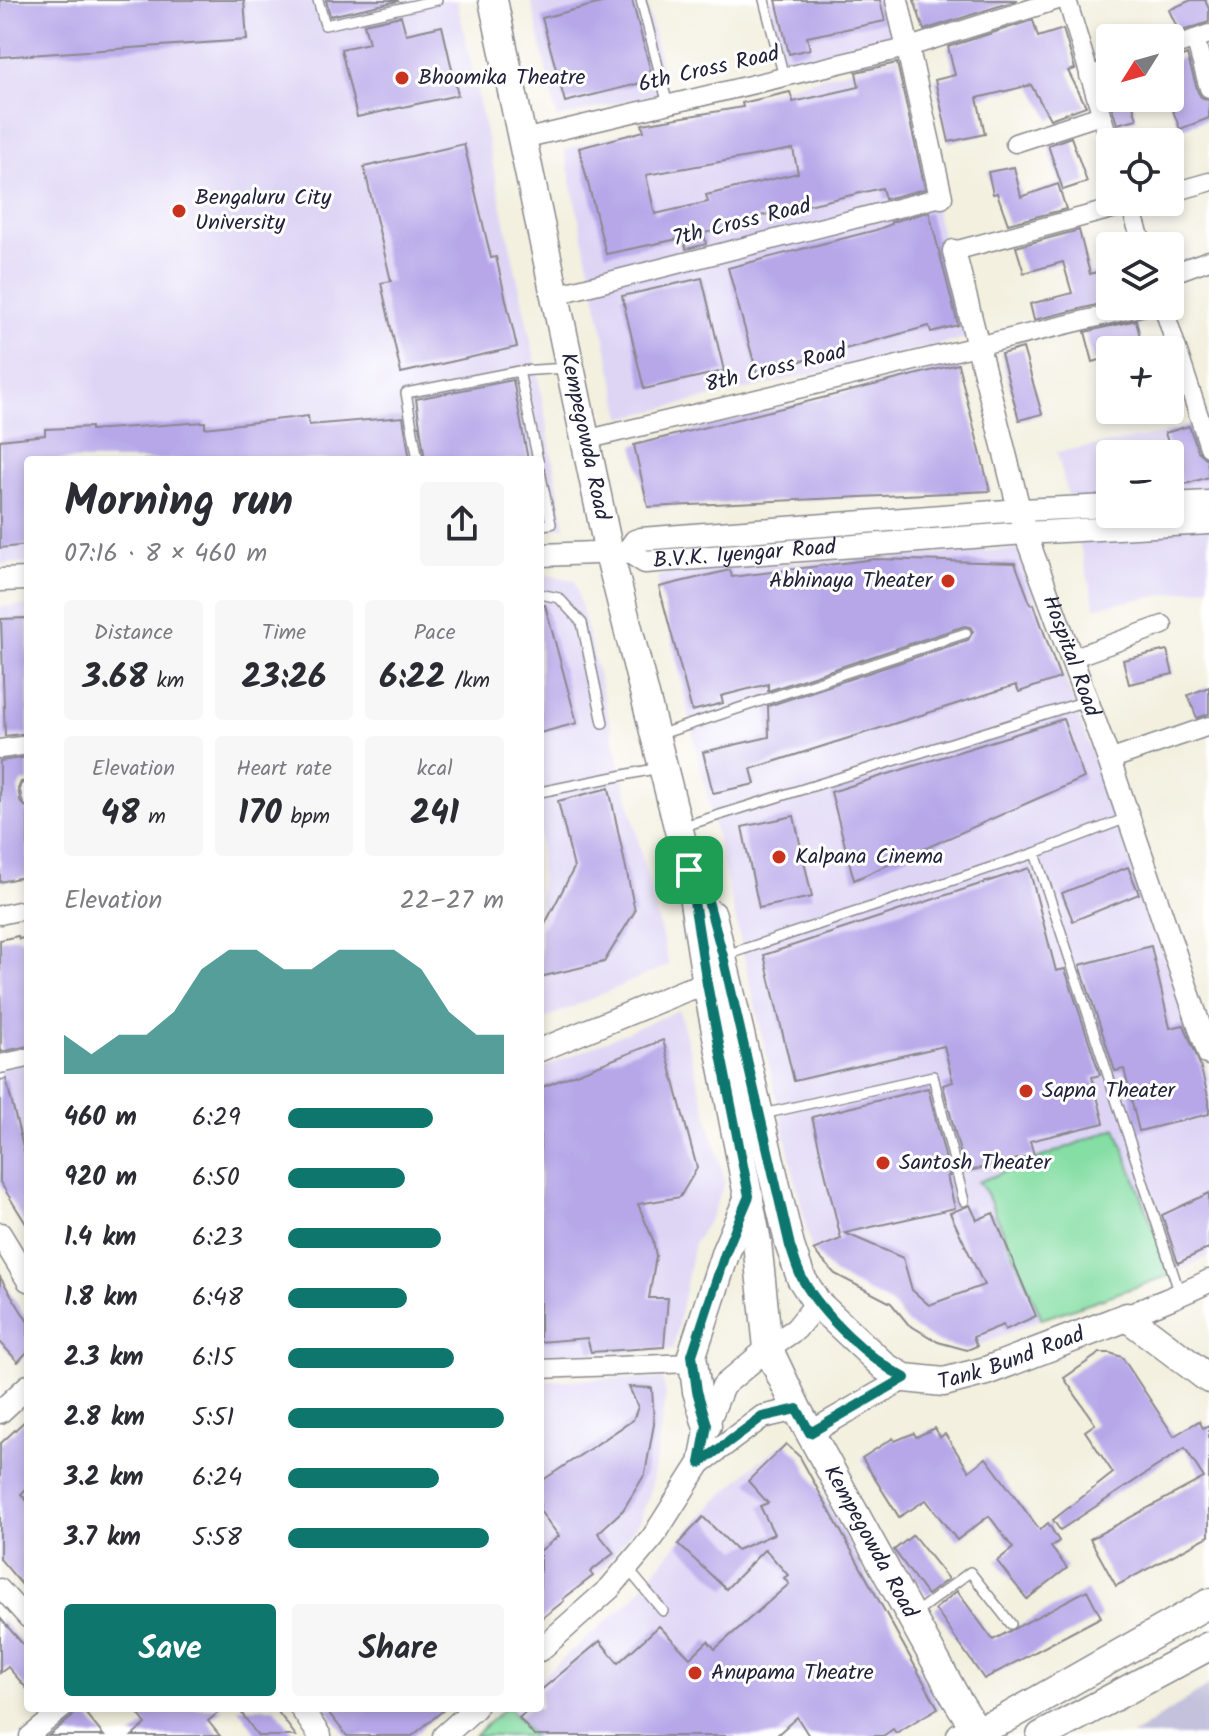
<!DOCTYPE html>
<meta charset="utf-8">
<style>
:root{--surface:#fff;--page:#f7f7f7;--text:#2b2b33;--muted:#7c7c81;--accent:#0f766e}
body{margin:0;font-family:Kalam,sans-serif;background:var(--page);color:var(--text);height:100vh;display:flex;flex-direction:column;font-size:30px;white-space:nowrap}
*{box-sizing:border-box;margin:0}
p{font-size:26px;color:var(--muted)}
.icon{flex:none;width:44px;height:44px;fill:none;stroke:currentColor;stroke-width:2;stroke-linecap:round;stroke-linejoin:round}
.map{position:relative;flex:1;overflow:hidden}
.sheet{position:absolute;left:24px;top:456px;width:520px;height:1256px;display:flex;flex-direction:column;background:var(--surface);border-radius:8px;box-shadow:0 4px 12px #0003}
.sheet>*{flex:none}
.needle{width:52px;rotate:233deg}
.fabs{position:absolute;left:1096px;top:24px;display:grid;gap:16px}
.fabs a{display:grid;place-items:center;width:88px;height:88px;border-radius:8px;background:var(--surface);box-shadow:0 4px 12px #0003;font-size:40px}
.pin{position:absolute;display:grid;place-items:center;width:68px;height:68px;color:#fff;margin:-34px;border-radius:16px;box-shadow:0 4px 12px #0006}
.round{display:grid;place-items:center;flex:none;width:84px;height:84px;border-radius:8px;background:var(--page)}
.headline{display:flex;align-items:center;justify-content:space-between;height:136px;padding:0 40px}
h1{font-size:44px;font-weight:600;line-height:60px}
.metrics{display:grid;grid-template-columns:repeat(3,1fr);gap:12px;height:136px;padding:8px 40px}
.metrics div{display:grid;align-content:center;border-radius:8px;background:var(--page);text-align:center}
.metrics b{font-size:34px;font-weight:600}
.metrics small{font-size:22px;font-weight:400}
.metrics p{font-size:22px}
.chart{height:224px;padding:16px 40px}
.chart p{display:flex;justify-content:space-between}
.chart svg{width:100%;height:144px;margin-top:8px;fill:var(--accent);opacity:.7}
.button{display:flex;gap:16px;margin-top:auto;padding:16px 40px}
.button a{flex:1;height:92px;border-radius:8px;background:var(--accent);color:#fff;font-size:32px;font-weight:600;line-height:92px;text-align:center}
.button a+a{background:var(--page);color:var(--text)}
ul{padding:0 40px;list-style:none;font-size:26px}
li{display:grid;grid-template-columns:128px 96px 1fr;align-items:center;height:60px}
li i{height:20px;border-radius:10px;background:var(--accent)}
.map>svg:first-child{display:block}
.built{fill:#ded5f5;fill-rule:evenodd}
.industrial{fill:#c3c1db}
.green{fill:#85dea4;stroke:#548070;stroke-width:2}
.building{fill:#b7a7e9;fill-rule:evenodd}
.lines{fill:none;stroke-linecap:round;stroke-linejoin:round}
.service-casing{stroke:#8a898d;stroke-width:12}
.minor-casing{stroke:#8a898d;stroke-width:21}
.tertiary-casing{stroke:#8a898d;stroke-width:25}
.primary-casing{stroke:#8a898d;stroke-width:31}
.service{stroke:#fff;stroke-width:9}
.minor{stroke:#fff;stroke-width:18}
.tertiary{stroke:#fff;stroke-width:22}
.primary{stroke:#fff;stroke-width:28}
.route-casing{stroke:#fff;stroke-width:16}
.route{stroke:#0f766e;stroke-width:10}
.poi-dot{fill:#c8321e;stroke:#fff;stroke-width:3}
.labels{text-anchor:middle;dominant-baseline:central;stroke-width:6;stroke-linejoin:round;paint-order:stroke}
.street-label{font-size:22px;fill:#22223b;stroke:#fff}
.poi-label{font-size:22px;fill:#22223b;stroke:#fff;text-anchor:start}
</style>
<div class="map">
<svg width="1209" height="1736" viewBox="0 0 1209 1736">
<rect width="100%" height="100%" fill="#fff"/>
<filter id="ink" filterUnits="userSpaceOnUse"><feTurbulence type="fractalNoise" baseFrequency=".0125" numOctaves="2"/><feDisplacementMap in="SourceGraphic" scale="16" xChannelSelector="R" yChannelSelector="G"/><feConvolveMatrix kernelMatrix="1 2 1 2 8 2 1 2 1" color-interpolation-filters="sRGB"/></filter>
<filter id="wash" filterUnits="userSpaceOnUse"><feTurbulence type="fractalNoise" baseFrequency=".006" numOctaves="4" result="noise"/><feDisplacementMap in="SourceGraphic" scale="32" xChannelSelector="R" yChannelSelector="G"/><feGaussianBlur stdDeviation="1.8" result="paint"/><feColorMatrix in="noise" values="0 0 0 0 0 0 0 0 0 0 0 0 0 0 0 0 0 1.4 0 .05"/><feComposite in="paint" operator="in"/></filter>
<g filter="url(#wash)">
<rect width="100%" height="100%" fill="#f3f0df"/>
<g class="built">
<path d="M 0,0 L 457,0 L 535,359 L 565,527 L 540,530 L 540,460 L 28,460 L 28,563 L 0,564 Z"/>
<path d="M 531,0 L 646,0 L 667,91 L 557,118 Z"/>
<path d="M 767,0 L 886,0 L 893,36 L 782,65 Z"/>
<path d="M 898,56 L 967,338 L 622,418 L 564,150 Z"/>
<path d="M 1209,426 L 1209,587 L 1095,607 L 1057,452 ZM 1110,454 L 1170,454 L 1170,514 L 1110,514 Z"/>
<path d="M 1018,549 L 1209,1078 L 1209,1256 L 1171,1275 L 979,1182 L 986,1192 L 1042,1319 L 966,1351 L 938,1343 L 908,1325 L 890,1304 L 833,1274 L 811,1248 L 657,578 L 670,571 Z"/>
<path d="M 540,574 L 575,580 L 669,965 L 540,1021 Z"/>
<path d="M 28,605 L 28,738 L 0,742 L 0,607 Z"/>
<path d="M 679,1010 L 725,1182 L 711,1217 L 694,1243 L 673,1350 L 540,1355 L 540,1069 Z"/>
<path d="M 28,1062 L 28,1227 L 26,1228 L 0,1186 L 0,1069 Z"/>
<path d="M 621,1378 L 663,1379 L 666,1395 L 650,1493 L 640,1520 L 603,1568 L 540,1624 L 540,1381 Z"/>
<path d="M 786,1442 L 800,1455 L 940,1708 L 895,1736 L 533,1736 L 509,1708 L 540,1708 L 540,1678 L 634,1598 L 676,1544 L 715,1502 L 758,1462 Z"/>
</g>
<path class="industrial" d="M 1209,1685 L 1209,1736 L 1131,1736 Z"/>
<g class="green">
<path d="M 1116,1128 L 1171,1275 L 1042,1319 L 986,1192 L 978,1182 Z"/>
<path d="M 505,1708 L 509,1708 L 533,1736 L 474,1736 Z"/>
</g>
<g id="blocks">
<g class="building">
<path d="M 0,0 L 244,0 L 247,40 L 0,57 Z"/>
<path d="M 326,0 L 397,0 L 398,1 L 330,16 Z"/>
<path d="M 613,0 L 632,0 L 653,80 L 565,102 L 542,18 Z"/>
<path d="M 776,0 L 880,0 L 885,21 L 807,37 L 810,49 L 789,54 Z"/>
<path d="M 914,0 L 1018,0 L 924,30 Z"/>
<path d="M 1191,0 L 1205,0 L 1209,9 L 1209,22 L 1179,32 L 1169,10 Z"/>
<path d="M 401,16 L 406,34 L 442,26 L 458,95 L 357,117 L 341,49 L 369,43 L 364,24 Z"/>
<path d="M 1033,20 L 1038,37 L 1063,29 L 1075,69 L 1068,71 L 1086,106 L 1050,119 L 1031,85 L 977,98 L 985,134 L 949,142 L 935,80 L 955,75 L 948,47 Z"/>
<path d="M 1187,55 L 1198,92 L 1201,97 L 1209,100 L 1209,118 L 1180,129 L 1170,103 L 1170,62 Z"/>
<path d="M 897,63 L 925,189 L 885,199 L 882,188 L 756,217 L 756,221 L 704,233 L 706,244 L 686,249 L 683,238 L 606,254 L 579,148 L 644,131 L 642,124 L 743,107 L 742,103 L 790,92 L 793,102 L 859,87 L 856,72 ZM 793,149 L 798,173 L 706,195 L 708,202 L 655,214 L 646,175 Z"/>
<path d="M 1109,98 L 1131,98 L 1137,119 L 1117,124 Z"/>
<path d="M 1071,137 L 1087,182 L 1063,190 L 1048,145 Z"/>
<path d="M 464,144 L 491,258 L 496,257 L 517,347 L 401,373 L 381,283 L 391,281 L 364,167 Z"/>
<path d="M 1014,167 L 1021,197 L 1058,184 L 1066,209 L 1008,224 L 997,193 L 993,194 L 988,172 Z"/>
<path d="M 929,212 L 958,325 L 931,332 L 929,326 L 757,373 L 728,268 L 876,230 L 892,224 L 891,222 Z"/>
<path d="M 1079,230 L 1090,274 L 1100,271 L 1109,302 L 1034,320 L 1030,304 L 1072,293 L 1063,262 L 1024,273 L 1016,247 Z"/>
<path d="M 702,278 L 724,371 L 644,389 L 622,296 Z"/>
<path d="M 1136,320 L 1143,350 L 1110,350 L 1110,357 L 1093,362 L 1085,332 Z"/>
<path d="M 1023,348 L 1042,414 L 1019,420 L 1001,354 Z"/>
<path d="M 958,364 L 990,491 L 648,507 L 634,445 Z"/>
<path d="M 513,380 L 528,460 L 425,460 L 416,399 Z"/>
<path d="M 308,416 L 309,425 L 403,417 L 410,460 L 28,460 L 28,545 L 0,548 L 0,440 L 45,435 L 45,429 L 91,427 L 91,430 L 205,422 L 205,428 Z"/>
<path d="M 1189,426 L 1198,451 L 1207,459 L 1209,477 L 1182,485 L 1165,433 Z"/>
<path d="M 875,559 L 1015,563 L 1031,605 L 1034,604 L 1060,678 L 1019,692 L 1016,685 L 751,769 L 755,784 L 713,793 L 703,752 L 769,737 L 768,706 L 968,640 L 973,631 L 970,627 L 964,626 L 768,691 L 768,684 L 721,696 L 723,703 L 692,711 L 659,587 L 730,570 L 732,577 Z"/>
<path d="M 545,605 L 577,723 L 540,733 L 540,606 Z"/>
<path d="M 28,618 L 28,733 L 5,736 L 1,619 Z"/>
<path d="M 1167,650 L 1173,674 L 1129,684 L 1123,660 Z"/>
<path d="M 1209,687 L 1209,714 L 1197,718 L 1188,695 Z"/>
<path d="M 1063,719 L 1084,778 L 854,880 L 831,792 Z"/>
<path d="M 28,757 L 28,781 L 21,782 L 18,789 L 21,803 L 28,808 L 28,876 L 0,882 L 0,761 Z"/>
<path d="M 609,788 L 635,911 L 604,962 L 540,977 L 540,927 L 544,926 L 574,868 L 558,801 Z"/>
<path d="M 794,816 L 812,897 L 759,908 L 742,827 Z"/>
<path d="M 1128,867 L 1139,894 L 1073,921 L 1062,893 Z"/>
<path d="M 1029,868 L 1056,971 L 1065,969 L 1100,1075 L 1092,1077 L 1104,1123 L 1030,1141 L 1034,1155 L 965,1172 L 943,1085 L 953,1082 L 944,1046 L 794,1081 L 764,955 Z"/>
<path d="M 18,936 L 19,939 L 28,937 L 28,1046 L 1,1052 L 0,940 Z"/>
<path d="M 1151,946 L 1170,1028 L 1184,1025 L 1200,1065 L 1209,1100 L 1209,1114 L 1139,1131 L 1124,1069 L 1115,1071 L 1080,965 Z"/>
<path d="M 663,1040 L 697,1168 L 680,1197 L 638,1204 L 653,1240 L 656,1256 L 649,1298 L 668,1298 L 664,1347 L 591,1352 L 587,1338 L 540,1342 L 540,1088 Z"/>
<path d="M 6,1079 L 28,1167 L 28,1227 L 0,1182 L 0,1080 Z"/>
<path d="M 928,1088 L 950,1176 L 947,1176 L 955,1208 L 845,1233 L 903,1258 L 912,1290 L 929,1305 L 984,1285 L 950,1213 L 970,1205 L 977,1220 L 993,1213 L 1036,1316 L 1005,1330 L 1003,1325 L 973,1337 L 977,1346 L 967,1350 L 938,1342 L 908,1324 L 891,1303 L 835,1274 L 813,1250 L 841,1239 L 812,1117 Z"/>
<path d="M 1209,1193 L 1209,1248 L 1178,1263 L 1162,1215 Z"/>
<path d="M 0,1277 L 28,1322 L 28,1351 L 18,1362 L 0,1342 Z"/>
<path d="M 1100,1353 L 1110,1353 L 1122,1357 L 1174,1436 L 1199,1421 L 1203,1428 L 1209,1425 L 1209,1536 L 1116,1586 L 1090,1539 L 1204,1478 L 1185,1448 L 1060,1530 L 1053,1520 L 1113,1473 L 1085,1431 L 1095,1424 L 1064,1378 Z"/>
<path d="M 629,1387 L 652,1388 L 654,1424 L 645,1474 L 623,1510 L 598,1533 L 614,1553 L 590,1572 L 593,1576 L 563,1599 L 564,1601 L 540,1620 L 540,1551 L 559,1536 L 540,1511 L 540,1482 L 633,1420 L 638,1407 Z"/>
<path d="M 28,1418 L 28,1487 L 21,1494 L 28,1502 L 28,1592 L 0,1559 L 0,1444 Z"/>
<path d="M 935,1428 L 940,1437 L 945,1434 L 969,1471 L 986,1458 L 1040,1530 L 1048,1523 L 1059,1541 L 1051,1547 L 1067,1568 L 1027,1599 L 997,1561 L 1013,1548 L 989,1516 L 957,1540 L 926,1500 L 899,1517 L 862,1458 L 893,1438 L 895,1441 L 914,1433 L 916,1437 Z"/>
<path d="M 786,1444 L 800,1457 L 938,1708 L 896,1733 L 893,1729 L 883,1736 L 809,1736 L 797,1717 L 776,1736 L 534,1736 L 519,1718 L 531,1708 L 540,1708 L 540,1691 L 600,1641 L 618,1663 L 659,1626 L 690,1658 L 708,1641 L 715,1649 L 789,1584 L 784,1578 L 788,1575 L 765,1549 L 726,1589 L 678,1544 L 703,1517 L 737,1550 L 774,1534 L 760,1506 L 768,1503 L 748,1481 Z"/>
<path d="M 913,1535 L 948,1579 L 927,1595 L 894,1550 Z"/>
<path d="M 1087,1590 L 1101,1617 L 984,1679 L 935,1609 L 957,1591 L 993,1640 Z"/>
<path d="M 0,1618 L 28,1650 L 28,1690 L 8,1667 L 0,1673 Z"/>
<path d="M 81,1708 L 104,1736 L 48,1736 L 72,1717 L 75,1711 Z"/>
<path d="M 134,1708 L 224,1708 L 208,1721 L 220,1736 L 132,1736 L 146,1724 Z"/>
<path d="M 238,1708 L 275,1708 L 296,1736 L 258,1736 Z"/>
<path d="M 325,1708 L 446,1708 L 412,1736 L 347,1736 Z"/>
</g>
</g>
</g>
<g filter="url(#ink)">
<use href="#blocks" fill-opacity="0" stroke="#8a898d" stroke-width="2"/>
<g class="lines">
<g class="service-casing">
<g id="service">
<path d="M 318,0 L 325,25 L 437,0"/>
<path d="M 641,0 L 668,105"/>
<path d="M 764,0 L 784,77"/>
<path d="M 519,371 L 567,368"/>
<path d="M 418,460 L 406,393 L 519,371 L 538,460"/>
<path d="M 540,471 L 551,524 L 540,525"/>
<path d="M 540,594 L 559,598 L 582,623 L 603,723"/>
<path d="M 658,735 L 966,633"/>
<path d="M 25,788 L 28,801"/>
<path d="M 540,792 L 659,768"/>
<path d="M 681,827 L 1086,701"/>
<path d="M 1035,853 L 1180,1294"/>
<path d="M 726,955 L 1035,853 L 1127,818"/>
<path d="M 763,1114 L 933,1076 L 964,1201"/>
<path d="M 628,1569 L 663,1611"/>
<path d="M 915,1613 L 970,1572 L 1011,1624"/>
</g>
</g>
<g class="minor-casing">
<g id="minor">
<path d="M 1067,0 L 1110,143"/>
<path d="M 1195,39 L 1209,88"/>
<path d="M 1170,48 L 1209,34"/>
<path d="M 1089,76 L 1110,69"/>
<path d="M 523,139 L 906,48 L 1058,0"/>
<path d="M 1015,143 L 1101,115"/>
<path d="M 1170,193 L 1209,182"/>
<path d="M 1129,202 L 1143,246"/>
<path d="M 954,251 L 1138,202"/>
<path d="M 1170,274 L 1209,260"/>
<path d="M 555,295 L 941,197"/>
<path d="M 1163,306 L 1209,447"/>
<path d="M 585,440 L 1144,306"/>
<path d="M 1072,658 L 1163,625"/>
<path d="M 0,749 L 28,745"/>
<path d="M 1109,760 L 1209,726"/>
<path d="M 0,915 L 28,909"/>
<path d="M 0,1064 L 28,1058"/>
<path d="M 540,1369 L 691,1363"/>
<path d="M 0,1588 L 28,1619"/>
<path d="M 29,1736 L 64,1708"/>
</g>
</g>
<g class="tertiary-casing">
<g id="tertiary">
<path d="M 897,0 L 941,197"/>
<path id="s1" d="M 954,251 L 1025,533 L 1109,760 L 1209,1054"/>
<path d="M 1170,504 L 1209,502"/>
<path id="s2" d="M 628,551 L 645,562 L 1025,533 L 1209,523"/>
<path d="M 628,551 L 635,541 L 641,539 L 1020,510 L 1110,506"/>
<path d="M 540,555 L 623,552"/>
<path d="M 0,580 L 28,579"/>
<path d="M 540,1050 L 686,990 L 707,984"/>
<path d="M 0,1234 L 28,1280"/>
<path d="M 1127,1317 C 1154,1304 1182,1295 1209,1281"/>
<path d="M 0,1412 L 28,1386"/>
<path d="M 810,1433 L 905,1378"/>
<path d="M 700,1463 L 762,1417 L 797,1409"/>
<path d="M 540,1650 L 610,1588 L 653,1537 L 700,1463 L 707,1425 L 723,1386 L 768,1348 L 796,1329 L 817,1303"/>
<path d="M 301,1708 L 320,1736"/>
<path d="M 444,1736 L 475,1708"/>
</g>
</g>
<g class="primary-casing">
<g id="primary">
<path id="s3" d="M 493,0 L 609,553 L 689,870 L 707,984 L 757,1242 L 768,1348 L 797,1409 L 956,1698 L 980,1736"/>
<path id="s4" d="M 712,915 L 790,1246 L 801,1278 L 817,1303 L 885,1367 L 905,1378 L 944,1382 L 986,1371 L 1127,1317 L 1209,1379"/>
<path d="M 707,1425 L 697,1391 L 692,1355 L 726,1251 L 749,1197"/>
<path d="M 961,1736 L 1003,1720 L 1209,1603"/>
<path d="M 1041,1736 L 1209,1646"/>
</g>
</g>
<use href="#service" class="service"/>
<use href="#minor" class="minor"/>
<use href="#tertiary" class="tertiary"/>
<use href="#primary" class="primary"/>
</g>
</g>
<g class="lines" filter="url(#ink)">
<g class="route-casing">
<path id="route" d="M 689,870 L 703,883 L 723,956 L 790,1246 C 794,1257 797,1270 803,1280 C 823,1316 869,1359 905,1378 L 810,1433 L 797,1409 L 762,1417 L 700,1463 L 707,1425 L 697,1391 L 692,1355 L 726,1251 L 749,1196 L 707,984 Z"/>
</g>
<use href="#route" class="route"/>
</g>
<g class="poi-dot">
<circle cx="402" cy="78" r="8"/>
<circle cx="179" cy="211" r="8"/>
<circle cx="948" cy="581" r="8"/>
<circle cx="779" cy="857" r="8"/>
<circle cx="1026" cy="1091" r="8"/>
<circle cx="883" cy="1163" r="8"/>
<circle cx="695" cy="1673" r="8"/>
</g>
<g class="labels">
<g class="street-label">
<text transform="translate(709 70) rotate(-13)">6th Cross Road</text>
<text transform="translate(742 223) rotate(-14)">7th Cross Road</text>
<text transform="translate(776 369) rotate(-14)">8th Cross Road</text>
<text stroke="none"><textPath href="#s3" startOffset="446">Kempegowda Road</textPath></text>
<text stroke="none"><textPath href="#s2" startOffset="120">B.V.K. Iyengar Road</textPath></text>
<text stroke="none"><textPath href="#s1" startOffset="422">Hospital Road</textPath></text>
<text stroke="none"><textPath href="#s4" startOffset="630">Tank Bund Road</textPath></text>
<text stroke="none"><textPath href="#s3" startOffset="1596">Kempegowda Road</textPath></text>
</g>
<g class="poi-label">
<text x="418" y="78">Bhoomika Theatre</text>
<text x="195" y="198">Bengaluru City<tspan x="195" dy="25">University</tspan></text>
<text x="932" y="581" text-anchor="end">Abhinaya Theater</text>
<text x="795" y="857">Kalpana Cinema</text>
<text x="1042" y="1091">Sapna Theater</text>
<text x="899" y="1163">Santosh Theater</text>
<text x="711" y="1673">Anupama Theatre</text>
</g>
</g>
</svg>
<div class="fabs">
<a><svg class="needle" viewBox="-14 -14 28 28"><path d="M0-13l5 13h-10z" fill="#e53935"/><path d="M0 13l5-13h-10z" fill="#7c7c81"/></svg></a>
<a><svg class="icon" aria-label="locate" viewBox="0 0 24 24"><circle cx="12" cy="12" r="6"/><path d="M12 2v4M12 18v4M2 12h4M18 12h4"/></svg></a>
<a><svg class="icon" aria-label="layers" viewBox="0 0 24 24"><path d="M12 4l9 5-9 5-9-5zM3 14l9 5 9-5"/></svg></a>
<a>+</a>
<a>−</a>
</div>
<div class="pin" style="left:689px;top:870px;background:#1e9e55"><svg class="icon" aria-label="arrive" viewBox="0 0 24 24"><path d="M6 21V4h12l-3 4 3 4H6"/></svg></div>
<section class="sheet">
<div class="headline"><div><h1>Morning run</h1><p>07:16 · 8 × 460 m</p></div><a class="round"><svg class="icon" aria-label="share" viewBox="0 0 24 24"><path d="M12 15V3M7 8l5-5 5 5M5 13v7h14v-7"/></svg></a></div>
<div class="metrics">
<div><p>Distance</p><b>3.68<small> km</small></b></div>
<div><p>Time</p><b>23:26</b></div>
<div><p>Pace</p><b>6:22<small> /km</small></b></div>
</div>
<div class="metrics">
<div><p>Elevation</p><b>48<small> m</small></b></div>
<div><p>Heart rate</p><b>170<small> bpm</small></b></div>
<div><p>kcal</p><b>241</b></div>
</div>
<div class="chart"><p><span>Elevation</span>22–27 m</p>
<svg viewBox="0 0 160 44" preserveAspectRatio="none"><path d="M0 44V32L10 38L20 32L30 32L40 25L50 12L60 6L70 6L80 12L90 12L100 6L110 6L120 6L130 12L140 25L150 32L160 32V44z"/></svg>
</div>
<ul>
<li><b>460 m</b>6:29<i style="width:67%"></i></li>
<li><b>920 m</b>6:50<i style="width:54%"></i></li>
<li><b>1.4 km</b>6:23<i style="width:71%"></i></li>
<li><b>1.8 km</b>6:48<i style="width:55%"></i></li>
<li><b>2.3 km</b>6:15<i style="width:77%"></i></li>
<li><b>2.8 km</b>5:51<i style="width:100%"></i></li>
<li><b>3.2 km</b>6:24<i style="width:70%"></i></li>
<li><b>3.7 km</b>5:58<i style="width:93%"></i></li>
</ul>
<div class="button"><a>Save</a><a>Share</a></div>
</section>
</div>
